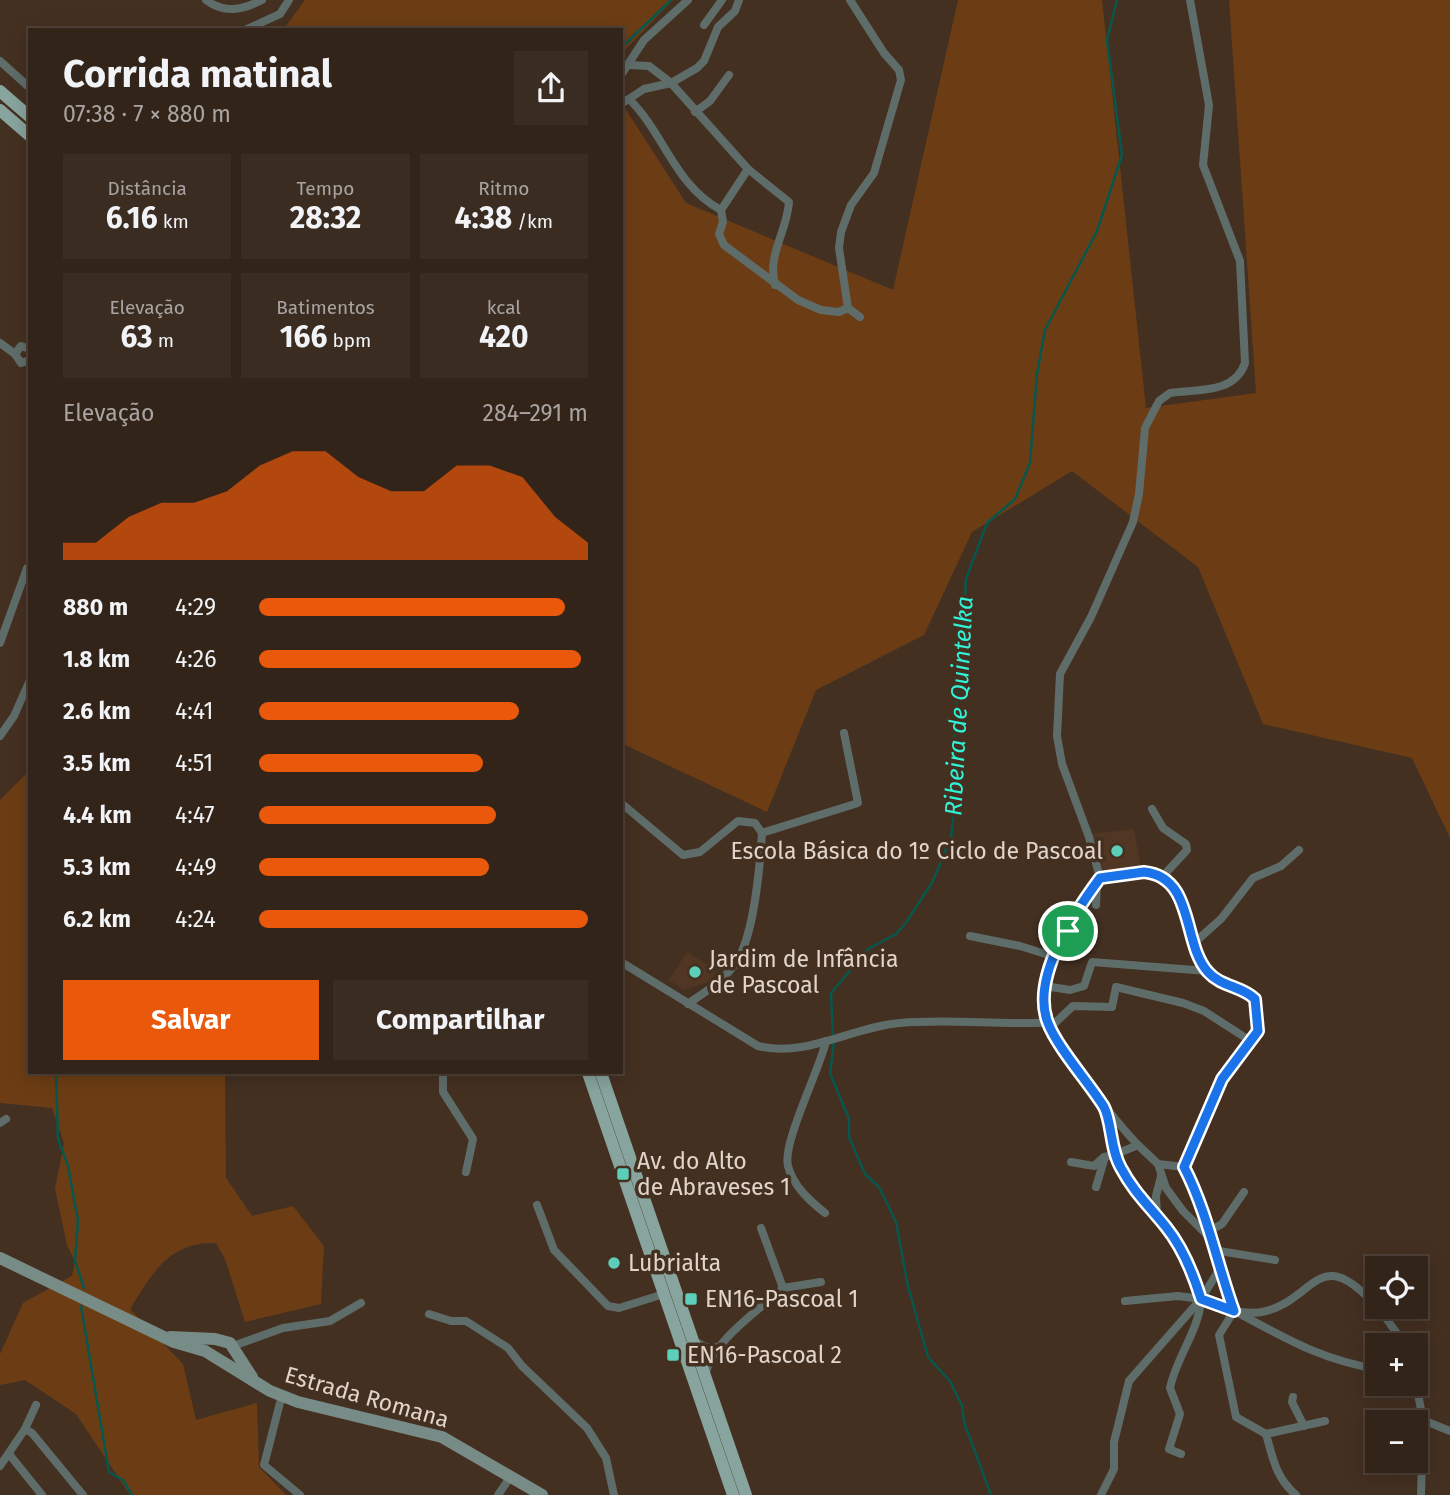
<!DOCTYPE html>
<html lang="pt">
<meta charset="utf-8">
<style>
:root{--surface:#332419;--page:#3b2c22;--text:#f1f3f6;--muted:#a9a4a2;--line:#4e4138;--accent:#ea580c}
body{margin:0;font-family:"Fira Sans",sans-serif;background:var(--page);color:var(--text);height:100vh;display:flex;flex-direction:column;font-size:26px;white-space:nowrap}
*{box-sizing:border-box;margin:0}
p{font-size:23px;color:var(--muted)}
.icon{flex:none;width:38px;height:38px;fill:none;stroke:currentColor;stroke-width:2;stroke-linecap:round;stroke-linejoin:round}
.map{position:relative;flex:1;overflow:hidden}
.sheet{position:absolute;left:28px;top:28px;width:595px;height:1046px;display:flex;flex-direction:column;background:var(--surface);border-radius:0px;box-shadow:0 4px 18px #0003,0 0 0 2px var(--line)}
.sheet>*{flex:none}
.buttons{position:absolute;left:1365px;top:1256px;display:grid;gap:14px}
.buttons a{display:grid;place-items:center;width:63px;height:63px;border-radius:0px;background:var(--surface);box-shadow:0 4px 18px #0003,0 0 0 2px var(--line);font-size:35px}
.pin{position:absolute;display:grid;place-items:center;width:60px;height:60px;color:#fff;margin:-30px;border:4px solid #fff;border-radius:50%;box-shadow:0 2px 7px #0007}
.round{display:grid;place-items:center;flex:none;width:74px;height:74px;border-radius:0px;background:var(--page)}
.headline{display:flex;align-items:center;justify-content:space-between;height:119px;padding:0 35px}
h1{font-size:38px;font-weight:700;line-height:52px}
.stats{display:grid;grid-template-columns:repeat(3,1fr);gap:10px;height:119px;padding:7px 35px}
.stats div{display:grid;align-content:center;border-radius:0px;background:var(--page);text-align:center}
.stats b{font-size:30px;font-weight:700}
.stats small{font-size:19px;font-weight:400}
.stats p{font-size:19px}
.chart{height:196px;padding:14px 35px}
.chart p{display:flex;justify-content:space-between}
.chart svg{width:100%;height:126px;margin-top:7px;fill:var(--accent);opacity:.7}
.button{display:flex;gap:14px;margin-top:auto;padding:14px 35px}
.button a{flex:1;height:80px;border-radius:0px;background:var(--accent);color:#fff;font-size:28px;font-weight:700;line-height:80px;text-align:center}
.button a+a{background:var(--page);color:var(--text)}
ul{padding:0 35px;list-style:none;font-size:23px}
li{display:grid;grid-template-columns:112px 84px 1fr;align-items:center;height:52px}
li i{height:18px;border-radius:9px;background:var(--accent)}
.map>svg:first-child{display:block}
.built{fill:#503623}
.green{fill:#6c3d14}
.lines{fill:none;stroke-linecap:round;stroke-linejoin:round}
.stream{stroke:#07574c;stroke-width:2.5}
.street{stroke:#5f6d6a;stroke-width:8}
.secondary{stroke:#778c87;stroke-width:12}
.primary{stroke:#88a49e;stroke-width:12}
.route-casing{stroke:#fff;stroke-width:14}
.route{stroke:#1a73e8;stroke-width:9}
.poi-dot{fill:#5cceba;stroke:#443021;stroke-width:2.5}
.labels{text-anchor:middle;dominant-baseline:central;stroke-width:7;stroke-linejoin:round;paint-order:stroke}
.poi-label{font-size:23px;fill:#e1d4ca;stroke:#443021;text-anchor:start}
.street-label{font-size:23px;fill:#e1d4ca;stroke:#443021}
.water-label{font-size:24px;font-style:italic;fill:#31f3d8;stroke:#443021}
</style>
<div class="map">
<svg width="1450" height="1495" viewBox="0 0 1450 1495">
<rect width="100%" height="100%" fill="#443021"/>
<g class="built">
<path d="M 1134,829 L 1141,868 L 1107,874 L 1102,868 L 1091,834 Z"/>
<path d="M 687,952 L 717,971 L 711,981 L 684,990 L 669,980 Z"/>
</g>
<g class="green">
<path d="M 305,0 L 673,0 L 621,54 L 621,30 L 283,30 Z"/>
<path d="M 958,0 L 1102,0 L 1146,408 L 1256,393 L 1229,0 L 1450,0 L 1450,838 L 1412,758 L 1263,724 L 1198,567 L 1072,471 L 972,532 L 924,635 L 816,690 L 767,812 L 621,743 L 621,102 L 686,203 L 893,290 Z"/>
<path d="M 30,770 L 30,1073 L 225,1073 L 226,1178 L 252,1216 L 293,1206 L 324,1246 L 321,1304 L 245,1322 L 225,1259 L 216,1243 C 169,1241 152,1274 130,1309 L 183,1364 L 196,1420 L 257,1403 L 259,1467 L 286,1495 L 130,1495 L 76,1414 L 25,1380 L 0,1385 L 0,1354 L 23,1303 L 72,1276 L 75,1262 L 67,1245 L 55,1189 L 64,1143 L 52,1108 L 0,1103 L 0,800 Z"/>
</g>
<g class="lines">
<g class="stream">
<path d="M 621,48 L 671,0"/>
<path d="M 833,1036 L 831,993 L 868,949 L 896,934 L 905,924 L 933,881 L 951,837 L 957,785 L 954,723 L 961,668 L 966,579 L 987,523 L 1015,499 L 1030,463 L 1037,374 L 1045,330 L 1097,231 L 1122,155 L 1107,40 L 1117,0"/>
<path d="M 834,1042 L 830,1073 L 849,1119 L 849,1137 L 865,1174 L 879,1187 L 896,1222 L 908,1286 L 928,1357 L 950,1381 L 962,1406 L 964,1422 L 991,1495"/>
<path d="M 56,1073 L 58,1139 L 68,1166 L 78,1221 L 75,1261 L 84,1288"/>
<path d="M 81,1306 L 109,1472 L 123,1480 L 132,1495"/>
</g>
<g class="street">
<path d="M 206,0 C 225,14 242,10 262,0"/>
<path d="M 704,25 L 722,0"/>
<path d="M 245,30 L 280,14 L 289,0"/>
<path d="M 0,61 L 30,88"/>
<path d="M 628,65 L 649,66 L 671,83 L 748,169 L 721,210 L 723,222 L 719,234 L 724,245 L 798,300 L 821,310 L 839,312 L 848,308 L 860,317"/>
<path d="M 621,75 L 644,40 L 688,0"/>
<path d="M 629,99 C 664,133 675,186 721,210"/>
<path d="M 621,104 L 644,89 L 671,83 L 697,68 L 704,61 L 718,27 L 735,11 L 739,0"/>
<path d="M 695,112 L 710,101 L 729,75"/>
<path d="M 748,169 L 789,202 C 787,232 767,254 775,285"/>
<path d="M 848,308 L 839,248 L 841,232 L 851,205 L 874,173 L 901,80 L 899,70 L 884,53 L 850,0"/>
<path d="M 0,343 L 15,354"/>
<path d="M 30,349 L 21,346 L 15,354 L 21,363 L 30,360"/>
<path d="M 0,643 L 27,568"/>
<path d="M 0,736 L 14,716 L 30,680"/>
<path d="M 621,803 L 683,855 L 700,852 L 738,821 L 755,823 L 762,833"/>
<path d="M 1152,809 L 1163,828 L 1186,844 L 1187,850 L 1163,876"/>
<path d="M 1100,878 L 1089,837 L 1062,764 L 1057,736 L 1060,674 L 1091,617 L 1133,522 L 1139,494 L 1145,428 L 1159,401 L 1170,393 C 1197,389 1235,394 1245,363 L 1240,261 L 1203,165 L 1209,105 L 1190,0"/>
<path d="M 1100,878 L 1144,871 L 1163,876 L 1186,909 L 1200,961 L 1208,973 L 1255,999 L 1257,1031 L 1222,1079 L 1184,1167"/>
<path d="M 1100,878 C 1075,913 1027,979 1048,1024 C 1055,1038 1067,1052 1075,1065 C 1095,1094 1114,1120 1138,1145 L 1114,1155 L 1106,1111"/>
<path d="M 1096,905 L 1097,882"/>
<path d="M 970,936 L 1020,946 L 1052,956"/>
<path d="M 1195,942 L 1221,919 L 1253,878 L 1281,866 L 1299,850"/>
<path d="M 621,962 L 758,1046 C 807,1058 851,1027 900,1023 C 951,1018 1004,1026 1056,1022 L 1073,1006 L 1112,1007 L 1116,987 L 1183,1003 L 1204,1011 L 1252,1042"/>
<path d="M 1045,986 L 1070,990 L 1084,986 L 1092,962 L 1207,971"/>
<path d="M 688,1004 C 706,991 725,980 737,961 C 754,934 760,865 762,833 L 858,803 L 844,733"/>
<path d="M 443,1073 L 443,1092 L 473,1139 L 466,1172"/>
<path d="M 0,1123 L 6,1119"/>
<path d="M 1138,1145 L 1158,1164"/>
<path d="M 1071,1162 L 1094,1166 L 1104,1157 L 1114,1155 C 1121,1169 1129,1184 1139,1197 C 1159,1224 1203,1263 1201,1301 C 1198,1332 1176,1358 1170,1388 L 1180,1414 L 1169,1449 L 1181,1454"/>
<path d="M 1096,1187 L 1104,1160"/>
<path d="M 537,1205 L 554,1250 L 608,1306 L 619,1308 L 664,1294"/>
<path d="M 825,1213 C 810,1201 793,1186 788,1166 C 782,1143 820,1069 826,1041"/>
<path d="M 1157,1217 L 1156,1196 L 1161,1176"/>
<path d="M 1207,1232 L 1222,1224 L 1244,1192"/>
<path d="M 1208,1236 L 1197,1193 L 1184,1167 L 1158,1164 L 1166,1188 L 1183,1211 L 1208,1236 L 1234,1311 L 1201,1299 L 1219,1270"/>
<path d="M 1213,1250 L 1275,1260"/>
<path d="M 783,1288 L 821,1282"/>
<path d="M 1125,1301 L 1178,1296 L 1201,1299"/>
<path d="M 1378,1307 L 1406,1346"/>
<path d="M 1234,1311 L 1219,1335 L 1236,1417 L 1266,1434 C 1273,1459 1276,1478 1296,1495"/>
<path d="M 1234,1311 C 1243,1312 1253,1314 1262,1312 C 1316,1301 1317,1240 1377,1307"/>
<path d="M 429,1314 L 451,1321 L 466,1321 L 508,1348 L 522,1366 L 587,1428 L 606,1458 L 614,1495"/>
<path d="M 1240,1314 C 1289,1340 1322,1360 1377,1369"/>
<path d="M 692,1340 L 706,1347 L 719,1347"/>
<path d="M 233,1346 L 283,1328 L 330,1321 L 361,1303"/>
<path d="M 705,1375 C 714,1339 757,1312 783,1288 L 761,1228"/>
<path d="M 1416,1384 L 1423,1420 L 1421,1495"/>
<path d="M 282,1395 L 264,1465 L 300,1495"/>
<path d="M 1293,1397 L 1292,1402 L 1304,1426"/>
<path d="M 1423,1420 L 1450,1431"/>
<path d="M 25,1429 L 36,1405"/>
<path d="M 1266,1434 L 1325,1421"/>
<path d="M 9,1454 L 42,1495"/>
<path d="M 0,1466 L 25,1429 L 32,1433 L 83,1495"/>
<path d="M 498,1495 L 511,1476"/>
<path d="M 1101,1495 L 1114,1469 L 1114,1442 L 1129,1381 L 1201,1299"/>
</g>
<g class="secondary">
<path d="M 0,1258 L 174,1342 L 205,1351 L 270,1391 L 298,1402 L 442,1437 L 542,1495"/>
<path d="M 170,1337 L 215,1339 L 230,1343 L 252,1377"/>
</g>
<g class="primary">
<path d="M 0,91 L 30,117"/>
<path d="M 0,110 L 30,136"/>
<path d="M 588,1073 L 733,1495"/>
<path d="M 601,1073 L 746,1495"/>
</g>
</g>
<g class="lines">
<g class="route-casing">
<path id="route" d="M 1144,872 C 1195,877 1182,944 1208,972 C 1221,987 1242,986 1255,999 L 1258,1031 L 1222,1079 L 1184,1167 C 1207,1211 1217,1264 1234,1311 L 1201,1299 C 1193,1273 1183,1248 1166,1227 C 1150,1207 1133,1191 1121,1168 C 1110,1149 1112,1122 1104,1107 C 1089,1083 1057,1047 1048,1023 C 1030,978 1074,913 1100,878 Z"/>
</g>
<use href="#route" class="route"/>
</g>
<g class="poi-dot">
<circle cx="1117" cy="851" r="7"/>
<circle cx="695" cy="972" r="7"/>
<rect x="616" y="1167" width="14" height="14" rx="3.5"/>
<circle cx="614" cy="1263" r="7"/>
<rect x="684" y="1292" width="14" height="14" rx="3.5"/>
<rect x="666" y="1348" width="14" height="14" rx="3.5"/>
</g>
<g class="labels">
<g class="poi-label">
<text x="1103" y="851" text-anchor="end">Escola Básica do 1º Ciclo de Pascoal</text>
<text x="709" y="959">Jardim de Infância<tspan x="709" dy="26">de Pascoal</tspan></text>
<text x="637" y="1161">Av. do Alto<tspan x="637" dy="26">de Abraveses 1</tspan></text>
<text x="628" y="1263">Lubrialta</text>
<text x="705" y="1299">EN16-Pascoal 1</text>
<text x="687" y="1355">EN16-Pascoal 2</text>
</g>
<g class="street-label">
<text transform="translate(367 1397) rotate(16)">Estrada Romana</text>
</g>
<g class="water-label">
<text transform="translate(959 706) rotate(-87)">Ribeira de Quintelka</text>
</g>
</g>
</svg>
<div class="buttons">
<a><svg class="icon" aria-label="locate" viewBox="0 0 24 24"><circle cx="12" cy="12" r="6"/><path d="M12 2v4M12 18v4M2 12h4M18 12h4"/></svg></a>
<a>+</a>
<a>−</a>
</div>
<div class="pin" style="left:1068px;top:931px;background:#1e9e55"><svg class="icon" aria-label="arrive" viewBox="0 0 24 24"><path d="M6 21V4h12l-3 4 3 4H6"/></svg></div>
<section class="sheet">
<div class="headline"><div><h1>Corrida matinal</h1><p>07:38 · 7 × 880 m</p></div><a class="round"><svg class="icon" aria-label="share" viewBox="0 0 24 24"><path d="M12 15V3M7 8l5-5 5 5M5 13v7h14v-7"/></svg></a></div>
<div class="stats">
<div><p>Distância</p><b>6.16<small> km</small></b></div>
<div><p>Tempo</p><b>28:32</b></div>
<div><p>Ritmo</p><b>4:38<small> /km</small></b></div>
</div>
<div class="stats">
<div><p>Elevação</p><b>63<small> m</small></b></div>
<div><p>Batimentos</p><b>166<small> bpm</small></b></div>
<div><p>kcal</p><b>420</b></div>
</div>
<div class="chart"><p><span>Elevação</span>284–291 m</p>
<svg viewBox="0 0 160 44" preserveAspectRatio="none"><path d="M0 44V38L10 38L20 29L30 24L40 24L50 20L60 11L70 6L80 6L90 15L100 20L110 20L120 11L130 11L140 15L150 29L160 38V44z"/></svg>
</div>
<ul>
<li><b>880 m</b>4:29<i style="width:93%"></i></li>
<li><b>1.8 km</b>4:26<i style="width:98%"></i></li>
<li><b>2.6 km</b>4:41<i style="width:79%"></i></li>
<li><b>3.5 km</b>4:51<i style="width:68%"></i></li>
<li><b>4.4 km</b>4:47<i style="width:72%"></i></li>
<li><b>5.3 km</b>4:49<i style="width:70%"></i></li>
<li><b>6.2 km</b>4:24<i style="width:100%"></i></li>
</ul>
<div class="button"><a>Salvar</a><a>Compartilhar</a></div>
</section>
</div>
